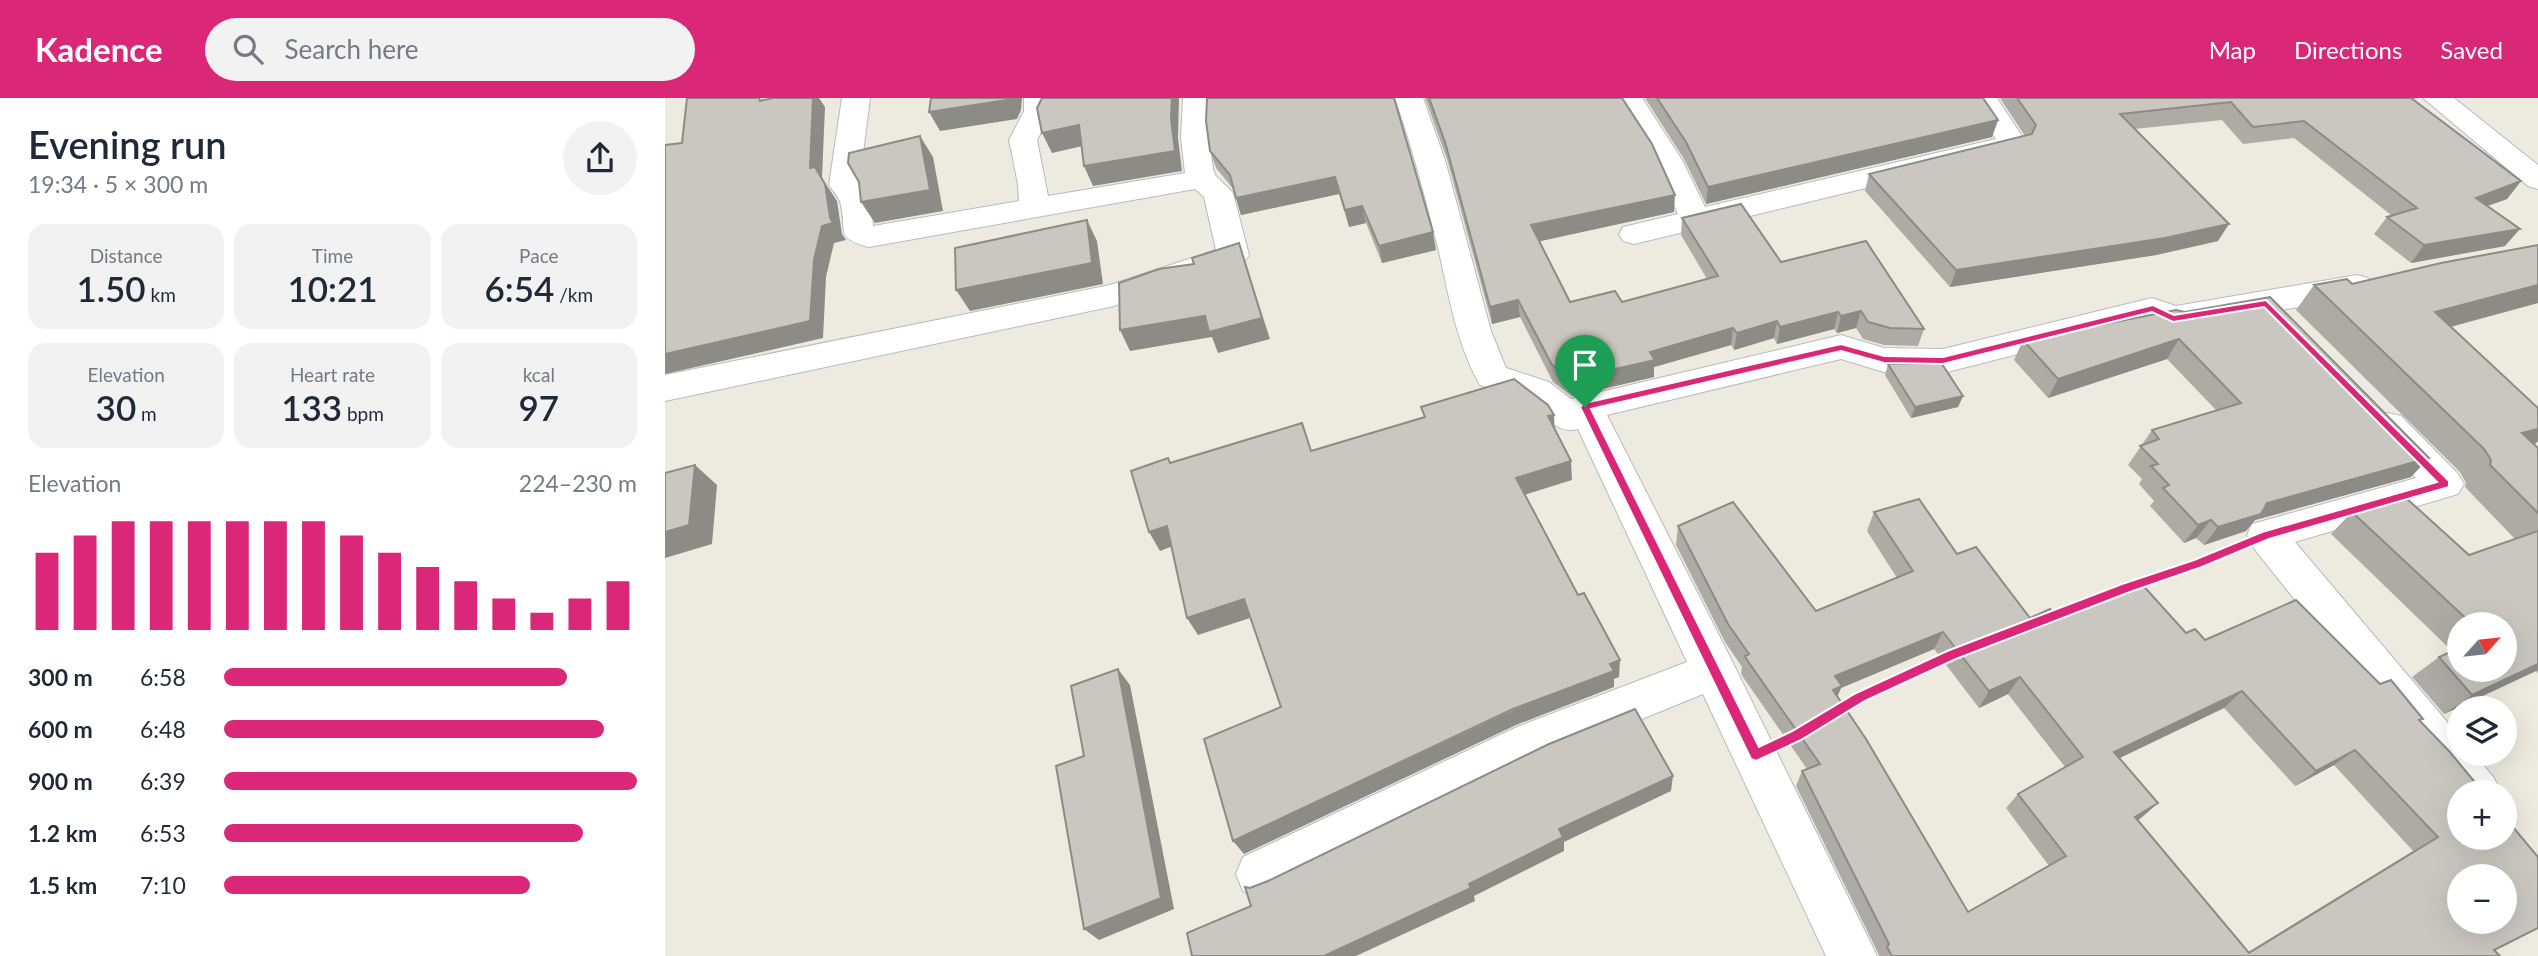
<!DOCTYPE html>
<meta charset="utf-8">
<style>
:root{--surface:#fff;--page:#f2f2f3;--text:#1f2937;--muted:#747a83;--accent:#db2777}
body{margin:0;font-family:Lato,sans-serif;background:var(--page);color:var(--text);height:100vh;display:flex;flex-direction:column;font-size:26px;white-space:nowrap}
*{box-sizing:border-box;margin:0}
p{font-size:23px;color:var(--muted)}
.icon{flex:none;width:38px;height:38px;fill:none;stroke:currentColor;stroke-width:2;stroke-linecap:round;stroke-linejoin:round}
.map{position:relative;flex:1;overflow:hidden}
.details{display:flex;flex-direction:column;background:var(--surface);width:665px}
.details>*{flex:none}
.needle{width:46px;rotate:63deg}
.buttons{position:absolute;left:1782px;top:514px;display:grid;gap:14px}
.buttons a{display:grid;place-items:center;width:70px;height:70px;border-radius:50%;background:var(--surface);box-shadow:0 7px 28px #0002;font-size:35px}
.pin{position:absolute;display:grid;place-items:center;width:60px;height:60px;color:#fff;margin:-72px -30px;border-radius:50% 50% 50% 0;rotate:-45deg;box-shadow:0 0 7px #0007}
.pin .icon{rotate:45deg}
.round{display:grid;place-items:center;flex:none;width:74px;height:74px;border-radius:37px;background:var(--page)}
.head{display:flex;align-items:center;justify-content:space-between;height:119px;padding:0 28px}
h1{font-size:38px;font-weight:600;line-height:52px}
.figures{display:grid;grid-template-columns:repeat(3,1fr);gap:10px;height:119px;padding:7px 28px}
.figures div{display:grid;align-content:center;border-radius:18px;background:var(--page);text-align:center}
.figures b{font-size:35px;font-weight:600}
.figures small{font-size:19px;font-weight:400}
.figures p{font-size:19px}
.chart{height:196px;padding:14px 28px}
.chart p{display:flex;justify-content:space-between}
.chart svg{width:100%;height:126px;margin-top:7px;stroke:var(--accent);stroke-width:6}
ul{padding:0 28px;list-style:none;font-size:23px}
li{display:grid;grid-template-columns:112px 84px 1fr;align-items:center;height:52px}
li i{height:18px;border-radius:9px;background:var(--accent)}
header{display:flex;align-items:center;gap:42px;box-sizing:border-box;height:98px;padding:0 35px;background:var(--accent);color:#fff}
header strong{font-size:33px}
nav{display:flex;gap:38px;margin-inline-start:auto;font-size:24px}
.search{width:490px;height:63px;background:var(--page);display:flex;align-items:center;gap:18px;box-sizing:border-box;padding:0 24px;border-radius:38px;color:var(--muted);font-size:26px}
main{display:flex;flex:1;min-height:0}
.map>svg:first-child{display:block}
.lines{fill:none;stroke-linecap:round;stroke-linejoin:round}
.minor-casing{stroke:#b8bac0;stroke-width:2}
.path{stroke:#92c8a6;stroke-width:5;stroke-dasharray:8 3.5;stroke-linecap:butt}
.minor{fill:#fff;fill-rule:evenodd}
.wall{fill:#adaba4;fill-rule:evenodd}
.shaded-wall{fill:#8d8b86}
.building{fill:#c9c7bf;stroke:#8d8b86;stroke-width:2;fill-rule:evenodd}
.route{fill:#db2777;stroke:#fff;stroke-width:2;fill-rule:evenodd}
</style>
<header>
<strong>Kadence</strong>
<div class="search"><svg class="icon" aria-label="search" viewBox="0 0 24 24"><circle cx="10" cy="10" r="6"/><path d="M15 15l6 6"/></svg>Search here</div>
<nav><a>Map</a><a>Directions</a><a>Saved</a></nav>
</header>
<main>
<section class="details">
<div class="head"><div><h1>Evening run</h1><p>19:34 · 5 × 300 m</p></div><a class="round"><svg class="icon" aria-label="share" viewBox="0 0 24 24"><path d="M12 15V3M7 8l5-5 5 5M5 13v7h14v-7"/></svg></a></div>
<div class="figures">
<div><p>Distance</p><b>1.50<small> km</small></b></div>
<div><p>Time</p><b>10:21</b></div>
<div><p>Pace</p><b>6:54<small> /km</small></b></div>
</div>
<div class="figures">
<div><p>Elevation</p><b>30<small> m</small></b></div>
<div><p>Heart rate</p><b>133<small> bpm</small></b></div>
<div><p>kcal</p><b>97</b></div>
</div>
<div class="chart"><p><span>Elevation</span>224–230 m</p>
<svg viewBox="0 0 160 44" preserveAspectRatio="none"><path d="M5 44V17M15 44V11M25 44V6M35 44V6M45 44V6M55 44V6M65 44V6M75 44V6M85 44V11M95 44V17M105 44V22M115 44V27M125 44V33M135 44V38M145 44V33M155 44V27"/></svg>
</div>
<ul>
<li><b>300 m</b>6:58<i style="width:83%"></i></li>
<li><b>600 m</b>6:48<i style="width:92%"></i></li>
<li><b>900 m</b>6:39<i style="width:100%"></i></li>
<li><b>1.2 km</b>6:53<i style="width:87%"></i></li>
<li><b>1.5 km</b>7:10<i style="width:74%"></i></li>
</ul>
</section>
<div class="map">
<svg width="1873" height="858" viewBox="0 0 1873 858">
<rect width="100%" height="100%" fill="#edebdf"/>
<g class="lines">
<g class="minor-casing">
<g id="minor">
<path d="M 177,0 L 205,0 L 194,87 L 206,105 L 208,128 L 354,103 L 353,86 L 344,42 L 359,13 L 359,0 L 387,0 L 387,13 L 372,42 L 383,98 L 520,75 L 516,40 L 518,0 L 546,0 L 544,40 L 548,71 L 550,77 L 568,95 L 584,157 L 579,164 L 449,208 L 0,303 L 0,277 L 445,187 L 551,152 L 539,99 L 530,91 L 204,149 C 170,140 182,135 176,107 C 175,100 168,93 164,87 Z"/>
<path d="M 730,0 L 758,0 L 780,62 L 826,233 L 841,270 L 884,284 L 906,301 L 1176,237 L 1219,250 L 1278,251 L 1487,200 L 1511,208 L 1692,177 L 1703,180 L 1708,188 L 1703,196 L 1692,199 L 1508,231 L 1484,223 L 1278,275 L 1219,274 L 1176,261 L 942,317 L 1065,559 L 1212,858 L 1161,858 L 1038,596 L 884,659 L 595,800 L 578,793 L 571,776 L 578,759 L 852,629 L 1022,564 L 913,331 C 889,338 876,310 857,301 C 844,295 829,292 815,287 C 792,247 784,199 774,154 C 761,102 748,51 730,0 Z"/>
<path d="M 949,0 L 977,0 L 1017,62 L 1040,109 L 1331,41 L 1304,0 L 1332,0 L 1362,46 L 1358,52 L 969,146 L 958,143 L 954,136 L 958,129 L 1013,116 L 989,62 Z"/>
<path d="M 1758,0 L 1789,0 L 1873,67 L 1873,91 L 1863,88 Z"/>
<path d="M 1723,315 L 1736,318 L 1793,376 L 1799,386 L 1793,396 L 1630,444 L 1794,638 L 1794,656 L 1809,656 L 1829,680 L 1836,695 L 1794,695 L 1794,707 L 1587,448 L 1582,437 L 1587,426 L 1751,380 L 1710,338 L 1705,328 L 1710,318 Z"/>
</g>
</g>
<g class="path">
<path d="M 1471,486 L 1562,454"/>
<path d="M 1386,518 L 1457,491"/>
<path d="M 1175,611 L 1280,560"/>
</g>
<use href="#minor" class="minor"/>
</g>
<g class="wall">
<path d="M 542,0 L 771,152 L 717,165 L 701,125 L 684,129 L 674,96 L 576,117 L 569,92 L 551,70 L 545,53 Z"/>
<path d="M 760,0 L 957,0 L 1009,114 L 874,143 L 905,204 L 957,204 L 1042,181 L 1016,137 L 1017,120 L 1116,164 L 1259,231 L 1253,248 L 1219,247 L 1198,241 L 1191,230 L 1172,235 L 1169,231 L 1112,246 L 1109,240 L 1069,252 L 1066,247 L 989,269 L 989,279 L 907,298 L 888,284 L 855,219 L 827,226 L 782,61 Z"/>
<path d="M 980,0 L 1318,0 L 1333,22 L 1327,39 L 1041,106 L 1019,61 Z"/>
<path d="M 1335,0 L 1755,0 L 1748,1 L 1856,83 L 1842,101 L 1822,108 L 1840,148 L 1746,165 L 1709,136 L 1722,119 L 1726,117 L 1629,40 L 1578,46 L 1557,22 L 1469,31 L 1553,143 L 1491,157 L 1285,189 L 1200,93 L 1204,76 L 1360,38 Z"/>
<path d="M 1873,147 L 1873,205 L 1786,229 L 1873,310 L 1873,343 L 1870,346 L 1873,350 L 1873,575 L 1871,573 L 1779,616 L 1747,579 L 1774,559 L 1787,553 L 1666,436 L 1687,414 L 1804,457 L 1850,441 L 1800,389 L 1801,385 L 1795,374 L 1631,212 L 1649,187 L 1687,186 ZM 1794,527 L 1839,527 L 1794,572 Z"/>
<path d="M 1511,212 L 1746,379 L 1590,422 L 1581,433 L 1539,447 L 1531,440 L 1519,445 L 1485,408 L 1489,403 L 1474,386 L 1477,381 L 1463,367 L 1487,332 L 1552,313 L 1502,261 L 1383,300 L 1349,262 L 1358,242 Z"/>
<path d="M 1223,266 L 1298,298 L 1293,309 L 1246,320 L 1220,277 Z"/>
<path d="M 1209,414 L 1292,456 L 1365,520 L 1394,521 L 1521,535 L 1540,542 L 1715,586 L 1755,623 L 1847,728 L 1829,852 L 1835,858 L 1214,858 L 1214,857 L 1131,688 L 1137,673 L 1142,671 L 1078,579 L 1076,575 L 1077,569 L 1060,544 L 1011,447 L 1013,428 L 1151,513 L 1232,480 L 1202,433 ZM 1269,551 L 1314,610 L 1343,596 L 1400,669 L 1353,696 L 1341,710 L 1384,768 L 1303,814 L 1172,598 L 1176,590 ZM 1559,610 L 1630,688 L 1669,667 L 1748,753 L 1583,854 L 1473,722 L 1493,705 L 1454,660 Z"/>
</g>
<g class="shaded-wall">
<path d="M 148,0 L 154,0 L 160,9 L 157,80 L 172,103 L 177,136 L 181,142 L 169,145 L 161,179 L 158,240 L 0,276 L 0,256 L 149,162 L 157,128 L 165,119 L 145,70 Z"/>
<path d="M 343,0 L 357,0 L 356,12 L 352,21 L 275,33 L 264,14 Z"/>
<path d="M 507,0 L 514,0 L 513,40 L 517,73 L 428,88 L 419,68 L 506,21 Z"/>
<path d="M 1333,22 L 1327,39 L 1041,106 L 1043,89 Z"/>
<path d="M 414,27 L 422,47 L 387,55 L 377,35 Z"/>
<path d="M 255,38 L 268,59 L 278,113 L 210,125 L 196,104 Z"/>
<path d="M 670,79 L 674,96 L 576,117 L 571,100 Z"/>
<path d="M 1856,83 L 1842,101 L 1797,117 L 1811,100 Z"/>
<path d="M 1010,97 L 1009,114 L 867,145 L 866,127 Z"/>
<path d="M 697,108 L 701,125 L 684,129 L 680,112 Z"/>
<path d="M 422,122 L 432,143 L 438,186 L 305,213 L 291,192 Z"/>
<path d="M 1564,126 L 1553,143 L 1491,157 L 1285,189 L 1291,172 Z"/>
<path d="M 1855,131 L 1840,148 L 1746,165 L 1759,147 Z"/>
<path d="M 768,134 L 771,152 L 717,165 L 714,148 Z"/>
<path d="M 574,145 L 605,241 L 553,255 L 547,239 L 465,253 L 455,232 Z"/>
<path d="M 1873,187 L 1873,205 L 1750,238 L 1770,214 Z"/>
<path d="M 853,202 L 855,219 L 827,226 L 825,209 Z"/>
<path d="M 1196,213 L 1191,230 L 1172,235 L 1176,218 Z"/>
<path d="M 1173,214 L 1169,231 L 1112,246 L 1115,229 Z"/>
<path d="M 1112,223 L 1109,240 L 1069,252 L 1072,235 Z"/>
<path d="M 1068,230 L 1066,247 L 989,269 L 989,279 L 907,298 L 906,281 L 985,254 Z"/>
<path d="M 1514,241 L 1502,261 L 1383,300 L 1393,281 Z"/>
<path d="M 1298,298 L 1293,309 L 1246,320 L 1250,309 Z"/>
<path d="M 889,317 L 890,336 L 883,318 Z"/>
<path d="M 1873,331 L 1873,343 L 1865,350 L 1857,335 Z"/>
<path d="M 1764,360 L 1746,379 L 1590,422 L 1581,433 L 1539,447 L 1553,429 L 1602,405 Z"/>
<path d="M 906,363 L 907,382 L 853,399 L 851,380 Z"/>
<path d="M 30,367 L 52,387 L 47,446 L 0,460 L 0,434 Z"/>
<path d="M 1546,422 L 1531,440 L 1519,445 L 1533,427 Z"/>
<path d="M 502,428 L 513,446 L 495,453 L 484,434 Z"/>
<path d="M 579,501 L 588,519 L 533,537 L 522,520 Z"/>
<path d="M 1278,534 L 1269,551 L 1176,590 L 1170,604 L 1162,609 L 1170,578 Z"/>
<path d="M 955,562 L 954,579 L 949,581 L 949,589 L 851,627 L 579,756 L 568,743 Z"/>
<path d="M 1873,566 L 1873,572 L 1779,616 L 1807,597 Z"/>
<path d="M 453,571 L 465,587 L 509,811 L 434,842 L 419,831 Z"/>
<path d="M 1355,579 L 1343,596 L 1314,610 L 1324,593 Z"/>
<path d="M 1577,593 L 1559,610 L 1434,670 L 1449,654 Z"/>
<path d="M 1690,652 L 1669,667 L 1630,688 L 1651,673 Z"/>
<path d="M 1008,678 L 1006,693 L 899,744 L 899,753 L 809,798 L 810,803 L 691,858 L 659,858 L 804,786 L 894,731 Z"/>
<path d="M 1493,705 L 1476,720 L 1454,733 L 1470,719 Z"/>
</g>
<g class="building">
<path d="M 22,0 L 94,0 L 95,3 L 108,0 L 148,0 L 145,70 L 150,69 L 160,86 L 165,119 L 168,125 L 157,128 L 149,162 L 145,223 L 0,256 L 0,47 L 17,45 Z"/>
<path d="M 266,0 L 343,0 L 342,2 L 264,14 Z"/>
<path d="M 377,0 L 507,0 L 506,21 L 510,53 L 419,68 L 414,27 L 377,35 L 372,10 Z"/>
<path d="M 542,0 L 729,0 L 768,134 L 714,148 L 697,108 L 680,112 L 670,79 L 571,100 L 565,77 L 545,53 L 541,23 Z"/>
<path d="M 764,0 L 957,0 L 987,46 L 1010,97 L 866,127 L 905,204 L 950,193 L 957,204 L 1053,178 L 1017,120 L 1076,106 L 1116,164 L 1201,143 L 1259,231 L 1225,230 L 1203,224 L 1196,213 L 1176,218 L 1173,214 L 1115,229 L 1112,223 L 1072,235 L 1068,230 L 985,254 L 990,262 L 906,281 L 887,267 L 853,202 L 825,209 L 780,44 Z"/>
<path d="M 992,0 L 1318,0 L 1333,22 L 1043,89 L 1021,44 Z"/>
<path d="M 1352,0 L 1746,0 L 1856,83 L 1811,100 L 1855,131 L 1759,147 L 1722,119 L 1752,110 L 1639,23 L 1588,29 L 1566,4 L 1455,16 L 1564,126 L 1500,140 L 1291,172 L 1204,76 L 1367,36 L 1371,27 Z"/>
<path d="M 255,38 L 265,92 L 196,104 L 194,84 L 183,65 L 184,55 Z"/>
<path d="M 422,122 L 427,165 L 291,192 L 290,150 Z"/>
<path d="M 574,145 L 597,220 L 544,234 L 540,218 L 455,232 L 454,185 L 494,171 L 529,166 L 527,160 Z"/>
<path d="M 1873,147 L 1873,187 L 1770,214 L 1873,310 L 1873,331 L 1857,335 L 1873,350 L 1873,415 L 1825,367 L 1826,362 L 1819,351 L 1649,187 L 1682,181 L 1687,186 L 1776,165 Z"/>
<path d="M 1605,199 L 1764,360 L 1602,405 L 1596,416 L 1553,429 L 1546,422 L 1533,427 L 1498,390 L 1504,387 L 1486,368 L 1493,366 L 1475,348 L 1494,341 L 1487,332 L 1576,305 L 1514,241 L 1393,281 L 1358,242 L 1511,212 L 1520,214 Z"/>
<path d="M 1223,266 L 1277,266 L 1298,298 L 1250,309 Z"/>
<path d="M 849,281 L 883,307 L 889,317 L 883,318 L 906,363 L 851,380 L 913,497 L 919,495 L 955,562 L 945,566 L 949,573 L 848,611 L 568,743 L 539,641 L 616,609 L 579,501 L 522,520 L 502,428 L 484,434 L 466,373 L 503,360 L 505,365 L 637,325 L 646,353 L 760,319 L 756,309 Z"/>
<path d="M 30,367 L 24,427 L 0,434 L 0,375 Z"/>
<path d="M 1740,399 L 1804,457 L 1873,433 L 1873,566 L 1807,597 L 1774,559 L 1794,550 L 1794,572 L 1839,572 L 1839,527 L 1808,527 L 1687,414 Z"/>
<path d="M 1254,401 L 1292,456 L 1311,449 L 1365,520 L 1385,511 L 1394,521 L 1474,483 L 1521,535 L 1530,531 L 1540,542 L 1631,502 L 1715,586 L 1726,582 L 1758,621 L 1754,622 L 1784,653 L 1818,694 L 1822,693 L 1824,695 L 1794,695 L 1794,740 L 1839,740 L 1839,712 L 1850,723 L 1847,728 L 1873,759 L 1873,830 L 1829,852 L 1835,858 L 1227,858 L 1222,849 L 1224,846 L 1137,673 L 1155,666 L 1082,562 L 1080,558 L 1084,556 L 1063,526 L 1013,428 L 1068,404 L 1151,513 L 1248,473 L 1209,414 ZM 1278,534 L 1324,593 L 1355,579 L 1418,659 L 1353,696 L 1401,758 L 1303,814 L 1201,641 L 1168,592 L 1177,588 L 1170,578 ZM 1577,593 L 1651,673 L 1690,652 L 1773,739 L 1584,855 L 1470,719 L 1493,705 L 1449,654 ZM 1794,779 L 1839,779 L 1839,824 L 1794,824 Z"/>
<path d="M 453,571 L 496,800 L 419,831 L 391,668 L 419,658 L 406,588 Z"/>
<path d="M 970,611 L 1008,678 L 894,731 L 898,739 L 804,786 L 806,790 L 659,858 L 527,858 L 522,835 L 586,808 L 580,789 L 585,790 L 603,783 L 884,646 Z"/>
</g>
<path class="route" d="M 1601,202 L 1784,383 L 1784,389 L 1604,441 L 1537,469 L 1465,494 L 1291,561 L 1200,603 L 1136,642 L 1091,663 L 1086,661 L 915,309 L 920,305 L 1176,246 L 1219,258 L 1278,259 L 1488,207 L 1509,217 ZM 1599,209 L 1772,384 L 1597,434 L 1529,462 L 1457,486 L 1282,553 L 1191,595 L 1127,633 L 1094,649 L 926,311 L 1176,253 L 1219,265 L 1278,266 L 1487,214 L 1508,224 Z"/>
</svg>
<div class="buttons">
<a><svg class="needle" viewBox="-14 -14 28 28"><path d="M0-13l5 13h-10z" fill="#e53935"/><path d="M0 13l5-13h-10z" fill="#747a83"/></svg></a>
<a><svg class="icon" aria-label="layers" viewBox="0 0 24 24"><path d="M12 4l9 5-9 5-9-5zM3 14l9 5 9-5"/></svg></a>
<a>+</a>
<a>−</a>
</div>
<div class="pin" style="left:920px;top:309px;background:#1e9e55"><svg class="icon" aria-label="arrive" viewBox="0 0 24 24"><path d="M6 21V4h12l-3 4 3 4H6"/></svg></div>
</div>
</main>
